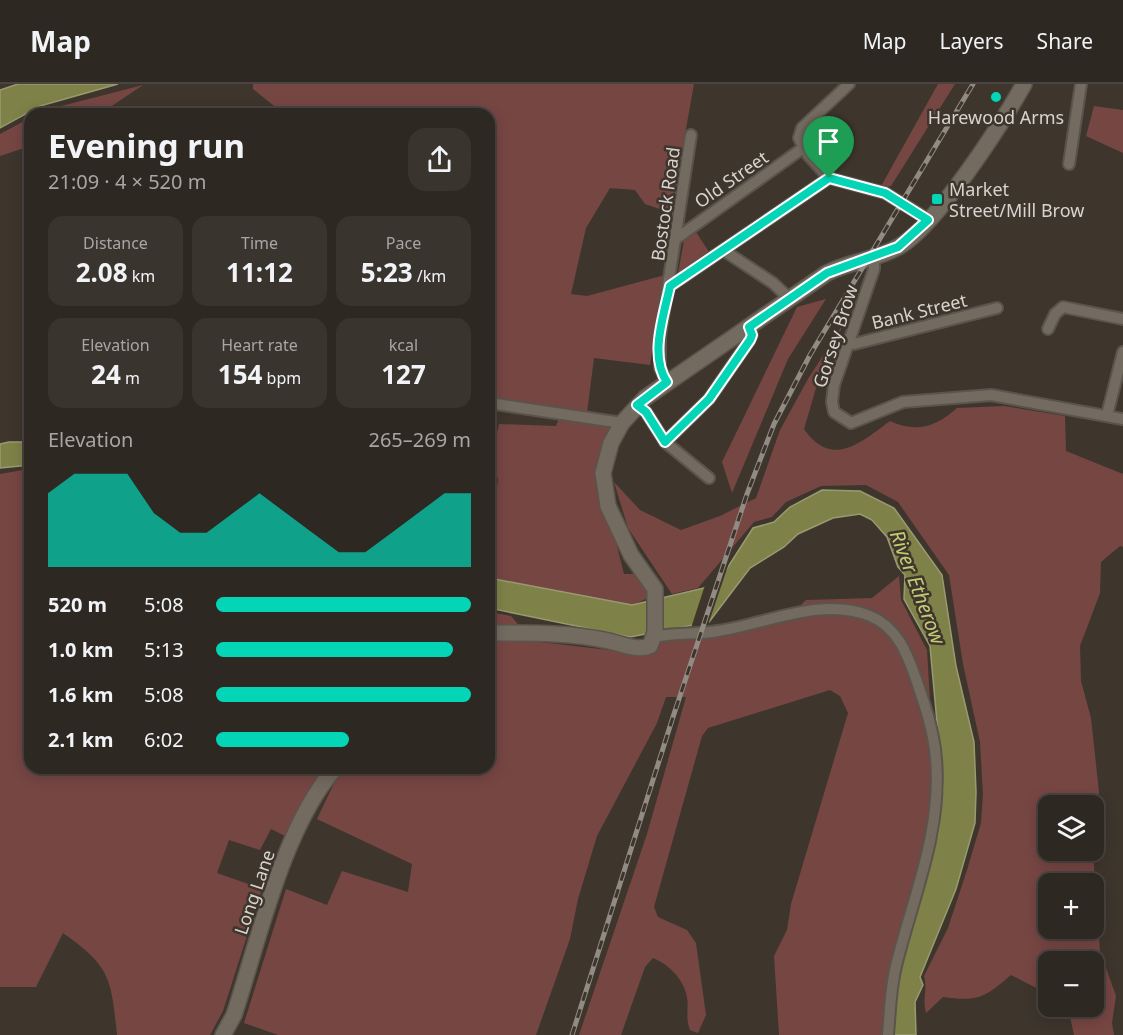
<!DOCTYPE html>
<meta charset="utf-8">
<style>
:root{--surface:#2e2822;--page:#3a342f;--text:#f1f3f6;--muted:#a7a6a5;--line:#494440;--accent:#03d5b6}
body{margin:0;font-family:"Noto Sans",sans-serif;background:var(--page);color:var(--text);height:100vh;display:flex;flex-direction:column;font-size:22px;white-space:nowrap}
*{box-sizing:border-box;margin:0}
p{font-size:20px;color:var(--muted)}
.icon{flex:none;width:33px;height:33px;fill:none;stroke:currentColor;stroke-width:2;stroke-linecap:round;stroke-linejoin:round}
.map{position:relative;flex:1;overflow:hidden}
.side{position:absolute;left:24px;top:24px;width:471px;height:666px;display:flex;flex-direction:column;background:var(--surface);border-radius:18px;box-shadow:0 3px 15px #0003,0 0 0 2px var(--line)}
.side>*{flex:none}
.buttons{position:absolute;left:1038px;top:711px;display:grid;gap:12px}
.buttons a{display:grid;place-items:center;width:66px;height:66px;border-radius:12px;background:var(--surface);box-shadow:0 3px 15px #0003,0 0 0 2px var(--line);font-size:30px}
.pin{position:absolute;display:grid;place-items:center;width:51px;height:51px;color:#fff;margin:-62px -26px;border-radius:50% 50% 50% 0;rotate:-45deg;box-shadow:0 0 6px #0007}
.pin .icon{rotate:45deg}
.round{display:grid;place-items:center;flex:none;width:63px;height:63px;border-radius:18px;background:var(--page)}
.overview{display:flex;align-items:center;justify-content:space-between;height:102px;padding:0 24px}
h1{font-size:33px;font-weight:700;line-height:45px}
.figures{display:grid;grid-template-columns:repeat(3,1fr);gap:9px;height:102px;padding:6px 24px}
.figures div{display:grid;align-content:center;border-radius:15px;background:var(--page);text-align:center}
.figures b{font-size:26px;font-weight:700}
.figures small{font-size:16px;font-weight:400}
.figures p{font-size:16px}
.chart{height:168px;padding:12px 24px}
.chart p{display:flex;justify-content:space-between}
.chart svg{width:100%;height:108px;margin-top:6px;fill:var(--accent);opacity:.7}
ul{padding:0 24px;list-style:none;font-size:20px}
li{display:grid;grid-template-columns:96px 72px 1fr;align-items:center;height:45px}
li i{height:15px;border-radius:8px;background:var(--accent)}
header{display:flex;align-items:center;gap:36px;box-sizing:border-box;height:84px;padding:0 30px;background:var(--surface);border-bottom:2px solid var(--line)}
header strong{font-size:28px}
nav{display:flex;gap:33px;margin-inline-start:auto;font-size:21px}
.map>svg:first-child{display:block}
.green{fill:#764643;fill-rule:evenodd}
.water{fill:#7e8248;stroke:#999a70;stroke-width:1.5}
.pier{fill:#3e362d}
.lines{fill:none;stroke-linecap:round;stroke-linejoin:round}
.street-casing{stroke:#5b544c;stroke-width:14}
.secondary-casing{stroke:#5b544c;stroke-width:18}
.street{stroke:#736a60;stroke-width:10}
.secondary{stroke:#736a60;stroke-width:15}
.rail-casing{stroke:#918b84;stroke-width:5}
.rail{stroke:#3e362d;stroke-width:3;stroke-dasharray:9;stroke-linecap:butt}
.route-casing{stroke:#fff;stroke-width:12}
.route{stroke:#03d5b6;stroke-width:8}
.poi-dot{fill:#03d5b6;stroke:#3e362d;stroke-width:2}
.labels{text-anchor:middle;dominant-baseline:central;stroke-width:5;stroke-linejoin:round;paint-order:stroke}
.poi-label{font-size:18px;fill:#d8d3ce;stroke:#3e362d}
.street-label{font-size:18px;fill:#d8d3ce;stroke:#3e362d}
.water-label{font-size:20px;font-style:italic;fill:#c5ca74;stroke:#3e362d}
</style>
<header>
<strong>Map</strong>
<nav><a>Map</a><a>Layers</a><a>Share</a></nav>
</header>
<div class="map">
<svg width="1123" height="951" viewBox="0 0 1123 951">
<rect width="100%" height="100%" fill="#3e362d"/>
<g class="green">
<path d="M 253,0 L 694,0 L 671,129 L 645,120 L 635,106 L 610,104 L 586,144 L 571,210 L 587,212 L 665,191 L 650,281 L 594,274 L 587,329 L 489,313 L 489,30 L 284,30 L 253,5 Z"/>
<path d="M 938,0 L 955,0 L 891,102 L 880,104 Z"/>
<path d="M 143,1 L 100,30 L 36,30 L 42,27 Z"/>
<path d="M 1094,22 L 1123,26 L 1123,69 L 1086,52 Z"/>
<path d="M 30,34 L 30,62 L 0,72 L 0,50 Z"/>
<path d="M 696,148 L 709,168 L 678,189 L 684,157 Z"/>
<path d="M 826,215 L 788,275 L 732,409 L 722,378 L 797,223 Z"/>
<path d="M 845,237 L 821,287 L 804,345 C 832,385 860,359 890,337 C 916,349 936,343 957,324 L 1004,322 L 1065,332 L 1066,367 L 1123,390 L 1123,463 L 1120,462 L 1101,478 L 1100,509 L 1080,562 L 1081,597 L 1091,634 L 1099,708 L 1094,743 L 1094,722 L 1048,722 L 1048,766 L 1093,767 L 1100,867 L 1116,912 L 1112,939 L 1114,951 L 1074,951 L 1068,923 L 1094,922 L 1094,878 L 1048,878 L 1048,910 L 1011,891 C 985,913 979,918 943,913 L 926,929 C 922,915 928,906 924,892 L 948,844 L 967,786 L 981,739 L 983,710 L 980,658 L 963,580 L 949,491 L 898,418 L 866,401 L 821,402 L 786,418 L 772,433 L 754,438 L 698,504 L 672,510 L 628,444 L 614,398 L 640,426 L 681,446 L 720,432 L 756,414 L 780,346 L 808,295 ZM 1048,800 L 1094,800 L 1094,844 L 1048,844 Z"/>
<path d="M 559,335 L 607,340 L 611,343 L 597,380 L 596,397 L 599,415 L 614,450 L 624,490 L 637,490 L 653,512 L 632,521 L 489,494 L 489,436 L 493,434 L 498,396 L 492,369 L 499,340 L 556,342 Z"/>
<path d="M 23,386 L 30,387 L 30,684 L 332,684 L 287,753 L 271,745 L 260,766 L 229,756 L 217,789 L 262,805 L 223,927 L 210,951 L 117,951 C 111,894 111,883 63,849 L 36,903 L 0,903 L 0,390 Z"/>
<path d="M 899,492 L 901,516 L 927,566 L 930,617 L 910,565 L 893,554 L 924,626 L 933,675 L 934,719 L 884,951 L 779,951 L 774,872 L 787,846 L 791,820 L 848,629 L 840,612 L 830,606 L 708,644 L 702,652 L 654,823 L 658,833 L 687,846 L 696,859 L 706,931 L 698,949 L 690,946 C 685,934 689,925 687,913 C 684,895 668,880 653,874 L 645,883 L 621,951 L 579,951 L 647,750 L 686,613 L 666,613 L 657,639 L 597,752 L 578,815 L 570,855 L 536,951 L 278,951 L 244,939 L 286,805 L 327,821 L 342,787 L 408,808 L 412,780 L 317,735 L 337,693 L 345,684 L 489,684 L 489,528 L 511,532 L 532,557 L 652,571 L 662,555 L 790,532 L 806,516 L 872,514 Z"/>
</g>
<g class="water">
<path d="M 18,0 L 118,0 L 40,22 L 0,44 L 0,6 Z"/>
<path d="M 9,358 L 30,358 L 30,381 L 0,384 L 0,360 Z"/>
<path d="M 822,406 L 860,407 L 894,424 L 942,491 L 956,582 L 974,658 L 976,708 L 975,739 L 956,805 L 920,893 L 923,901 L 915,918 L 916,951 L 892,951 L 889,939 L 901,879 L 938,750 L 943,704 L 930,562 L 904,515 L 905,491 L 898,483 L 887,453 L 872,436 L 860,430 L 833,434 L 798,450 L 784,463 L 750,484 L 709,538 L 630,553 L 489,524 L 489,494 L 632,521 L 704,504 L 726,486 L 753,444 L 774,438 L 790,423 Z"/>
</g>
<path class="pier" d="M 731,473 L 708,541 L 691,544 L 706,498 L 724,484 Z"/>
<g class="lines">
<g class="street-casing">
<g id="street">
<path d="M 849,0 L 802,44 L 799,54 L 808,71 L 829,94 L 885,109 L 929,136"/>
<path d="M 1069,80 L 1081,0"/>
<path d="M 677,154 L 803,64"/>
<path d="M 723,166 L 773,199 L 789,214"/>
<path d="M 874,174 L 874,185 L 834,301 L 832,318 L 834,328 L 851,339 L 903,318 L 991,311 L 1123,335"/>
<path d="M 670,202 L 829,94"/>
<path d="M 1048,245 L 1055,230 L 1063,223 L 1123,235"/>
<path d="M 849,259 L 854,260 L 997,224"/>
<path d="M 667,298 L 660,284 L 660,253 L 691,51"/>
<path d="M 489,319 L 622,339"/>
<path d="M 637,321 L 646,328 L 665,358 L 709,394"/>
<path d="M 1107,331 L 1123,268"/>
<path d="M 665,358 L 709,315 L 749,257 L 752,251 L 749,243"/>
<path d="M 655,553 C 675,548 697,551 718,547 C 766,540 822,512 870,532 C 897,543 907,569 916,595 C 925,621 934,648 936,675 C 942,745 915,808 898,874 C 891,899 890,925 888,951"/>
</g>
</g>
<g class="secondary-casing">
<g id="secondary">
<path d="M 489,549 C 528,549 571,548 609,557 C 623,560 636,567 650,562 L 655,548 L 655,505 L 631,471 L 608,422 L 603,389 L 611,359 L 622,339 L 645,314 L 827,189 C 850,177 877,176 900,162 C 938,139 1001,41 1024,0"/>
<path d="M 223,951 L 234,931 C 259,855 283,744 335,684"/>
</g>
</g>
<use href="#street" class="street"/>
<use href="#secondary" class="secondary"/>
<g class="rail-casing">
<path id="rail" d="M 572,951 L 673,633 L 747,410 L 774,340 L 810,271 L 973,0"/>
</g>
<use href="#rail" class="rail"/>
</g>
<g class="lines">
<g class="route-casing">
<path id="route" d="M 829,94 L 885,109 L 928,136 L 898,163 L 827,189 L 749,243 L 752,251 L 750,256 L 709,315 L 665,358 L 646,328 L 637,321 L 667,298 C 649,272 664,231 670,202 Z"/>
</g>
<use href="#route" class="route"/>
</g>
<g class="poi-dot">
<circle cx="996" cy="13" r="6"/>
<rect x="931" y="109" width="12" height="12" rx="3"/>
</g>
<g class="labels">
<g class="poi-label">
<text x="996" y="33">Harewood Arms</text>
<text x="949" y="105" text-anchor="start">Market<tspan x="949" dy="21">Street/Mill Brow</tspan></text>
</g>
<g class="street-label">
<text transform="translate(731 95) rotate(-35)">Old Street</text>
<text transform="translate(665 120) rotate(-82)">Bostock Road</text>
<text transform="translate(919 227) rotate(-14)">Bank Street</text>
<text transform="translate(835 252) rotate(-72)">Gorsey Brow</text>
<text transform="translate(254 808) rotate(-71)">Long Lane</text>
</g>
<g class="water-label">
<text transform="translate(918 503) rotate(69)">River Etherow</text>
</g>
</g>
</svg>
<div class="buttons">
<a><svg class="icon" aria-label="layers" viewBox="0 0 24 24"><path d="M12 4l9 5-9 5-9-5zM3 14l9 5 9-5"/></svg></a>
<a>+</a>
<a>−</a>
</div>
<div class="pin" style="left:829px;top:94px;background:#1e9e55"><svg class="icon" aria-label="arrive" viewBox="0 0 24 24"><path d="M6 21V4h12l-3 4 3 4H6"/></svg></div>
<section class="side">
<div class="overview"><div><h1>Evening run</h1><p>21:09 · 4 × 520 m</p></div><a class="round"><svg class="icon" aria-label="share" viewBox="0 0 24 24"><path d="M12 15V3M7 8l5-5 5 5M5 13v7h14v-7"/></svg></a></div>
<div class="figures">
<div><p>Distance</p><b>2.08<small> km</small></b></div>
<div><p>Time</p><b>11:12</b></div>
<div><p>Pace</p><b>5:23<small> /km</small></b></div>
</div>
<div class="figures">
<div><p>Elevation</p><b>24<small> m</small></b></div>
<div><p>Heart rate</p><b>154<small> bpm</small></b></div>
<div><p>kcal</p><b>127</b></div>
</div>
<div class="chart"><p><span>Elevation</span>265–269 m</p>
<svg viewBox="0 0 160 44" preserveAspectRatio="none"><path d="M0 44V14L10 6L20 6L30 6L40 22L50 30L60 30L70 22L80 14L90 22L100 30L110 38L120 38L130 30L140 22L150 14L160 14V44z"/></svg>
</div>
<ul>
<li><b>520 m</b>5:08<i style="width:100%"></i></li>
<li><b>1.0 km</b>5:13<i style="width:93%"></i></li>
<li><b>1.6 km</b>5:08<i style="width:100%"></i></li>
<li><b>2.1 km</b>6:02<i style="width:52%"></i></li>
</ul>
</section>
</div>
